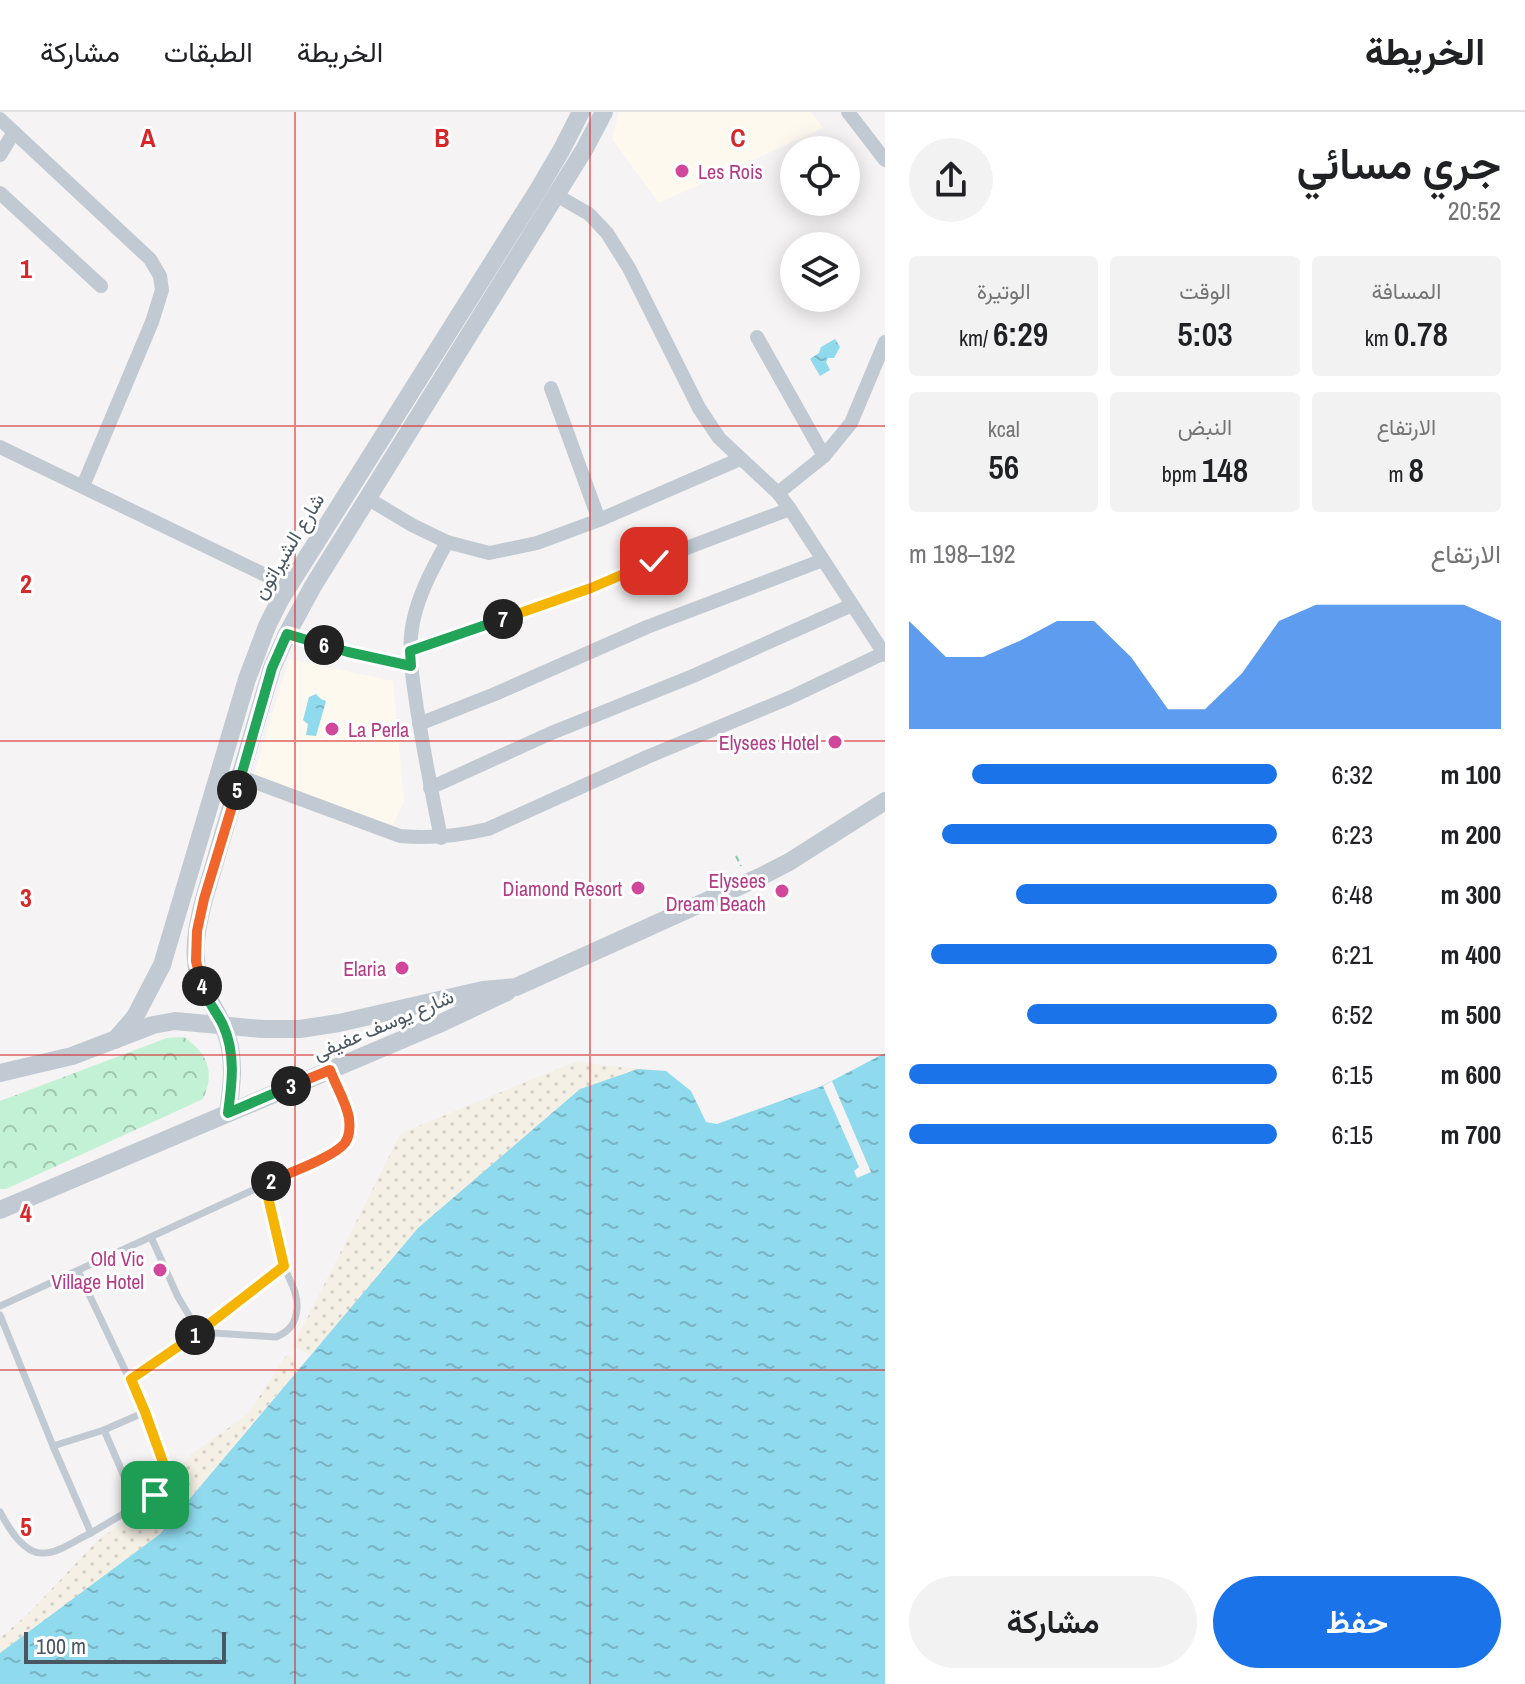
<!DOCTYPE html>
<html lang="ar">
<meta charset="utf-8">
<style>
:root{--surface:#fff;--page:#f2f2f2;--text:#202124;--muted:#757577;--line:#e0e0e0;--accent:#1a73e8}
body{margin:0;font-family:"Archivo Narrow",Vazirmatn,sans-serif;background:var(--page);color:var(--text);direction:rtl;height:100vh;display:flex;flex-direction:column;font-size:30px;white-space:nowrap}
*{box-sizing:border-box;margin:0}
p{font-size:26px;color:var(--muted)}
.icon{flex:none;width:44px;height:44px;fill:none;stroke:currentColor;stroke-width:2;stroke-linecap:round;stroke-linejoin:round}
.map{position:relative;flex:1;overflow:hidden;direction:ltr}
.panel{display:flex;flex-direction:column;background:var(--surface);width:640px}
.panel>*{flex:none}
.buttons{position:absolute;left:780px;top:24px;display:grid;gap:16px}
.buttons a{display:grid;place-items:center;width:80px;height:80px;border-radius:50%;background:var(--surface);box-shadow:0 4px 20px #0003;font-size:40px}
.scale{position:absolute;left:24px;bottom:20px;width:202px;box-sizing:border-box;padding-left:8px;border:4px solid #4a5661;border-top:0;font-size:22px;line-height:28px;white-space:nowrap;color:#4a5661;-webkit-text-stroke:6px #fff;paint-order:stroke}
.pin{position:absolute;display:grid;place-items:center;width:68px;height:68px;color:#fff;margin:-34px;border-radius:16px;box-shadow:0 4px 12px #0006}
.km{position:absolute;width:40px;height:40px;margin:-20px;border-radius:50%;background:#222;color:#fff;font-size:22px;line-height:40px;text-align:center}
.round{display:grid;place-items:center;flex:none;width:84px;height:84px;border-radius:42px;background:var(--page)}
.overview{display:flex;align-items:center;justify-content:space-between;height:136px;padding:0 24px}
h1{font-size:44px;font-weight:600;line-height:60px}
.figures{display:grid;grid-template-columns:repeat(3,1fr);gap:12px;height:136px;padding:8px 24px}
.figures div{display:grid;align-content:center;border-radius:8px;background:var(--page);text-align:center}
.figures b{font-size:34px;font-weight:600}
.figures small{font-size:22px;font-weight:400}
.figures p{font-size:22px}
.chart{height:224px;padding:16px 24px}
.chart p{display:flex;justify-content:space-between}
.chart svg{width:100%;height:144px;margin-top:8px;fill:var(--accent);opacity:.7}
.cta{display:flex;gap:16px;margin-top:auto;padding:16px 24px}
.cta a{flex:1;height:92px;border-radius:48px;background:var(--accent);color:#fff;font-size:32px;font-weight:600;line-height:92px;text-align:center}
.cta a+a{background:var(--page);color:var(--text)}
ul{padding:0 24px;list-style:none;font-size:26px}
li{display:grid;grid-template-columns:128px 96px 1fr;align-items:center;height:60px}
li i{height:20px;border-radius:10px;background:var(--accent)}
header{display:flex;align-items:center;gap:48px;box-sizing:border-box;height:112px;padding:0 40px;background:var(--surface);border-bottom:2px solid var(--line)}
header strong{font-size:38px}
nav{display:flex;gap:44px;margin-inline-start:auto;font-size:28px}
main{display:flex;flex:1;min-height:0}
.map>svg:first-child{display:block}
.commercial{fill:#fdf9ef}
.sand{fill:url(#sand-dots)}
.park{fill:url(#park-crowns)}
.water{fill:url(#water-ripples)}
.pier{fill:#f5f3f3}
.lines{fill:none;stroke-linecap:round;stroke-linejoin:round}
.path{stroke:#7ad0a6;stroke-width:2;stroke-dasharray:6 4;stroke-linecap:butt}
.service{stroke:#c1cad2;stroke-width:7}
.minor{stroke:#c1cad2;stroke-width:14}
.tertiary{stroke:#c1cad2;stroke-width:18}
.split-1-casing{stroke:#fff;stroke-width:16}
.split-2-casing{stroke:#fff;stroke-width:16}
.split-3-casing{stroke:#fff;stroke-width:16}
.split-4-casing{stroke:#fff;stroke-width:16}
.split-5-casing{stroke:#fff;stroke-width:16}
.split-6-casing{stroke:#fff;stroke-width:16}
.split-7-casing{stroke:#fff;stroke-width:16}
.split-8-casing{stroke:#fff;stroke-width:16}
.split-1{stroke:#f5b400;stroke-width:10}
.split-2{stroke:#f5b400;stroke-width:10}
.split-3{stroke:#f0652b;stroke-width:10}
.split-4{stroke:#22a559;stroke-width:10}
.split-5{stroke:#f0652b;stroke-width:10}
.split-6{stroke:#22a559;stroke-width:10}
.split-7{stroke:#22a559;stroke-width:10}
.split-8{stroke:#f5b400;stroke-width:10}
.grid{fill:none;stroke:#d62828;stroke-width:2;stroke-opacity:0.55}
.hotel-dot{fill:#d1479c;stroke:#fff;stroke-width:3}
.labels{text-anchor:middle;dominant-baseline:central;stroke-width:6;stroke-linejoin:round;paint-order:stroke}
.hotel-label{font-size:20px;fill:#b23c85;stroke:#fff;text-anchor:end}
.street-label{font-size:20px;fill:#4a5661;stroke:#fff}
.grid-label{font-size:26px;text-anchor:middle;font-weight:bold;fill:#d62828;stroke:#fff;stroke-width:6;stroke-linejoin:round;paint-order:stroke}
</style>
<header>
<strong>الخريطة</strong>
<nav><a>الخريطة</a><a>الطبقات</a><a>مشاركة</a></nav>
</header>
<main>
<section class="panel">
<div class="overview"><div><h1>جري مسائي</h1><p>20:52</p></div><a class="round"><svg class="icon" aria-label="share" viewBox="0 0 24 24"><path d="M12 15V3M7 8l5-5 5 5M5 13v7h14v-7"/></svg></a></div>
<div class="figures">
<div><p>المسافة</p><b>0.78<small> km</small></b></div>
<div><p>الوقت</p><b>5:03</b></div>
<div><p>الوتيرة</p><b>6:29<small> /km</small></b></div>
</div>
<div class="figures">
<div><p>الارتفاع</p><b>8<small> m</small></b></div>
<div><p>النبض</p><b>148<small> bpm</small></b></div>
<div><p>kcal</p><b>56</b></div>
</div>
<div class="chart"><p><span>الارتفاع</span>192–198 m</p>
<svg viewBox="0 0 160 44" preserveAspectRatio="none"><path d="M0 44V11L10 22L20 22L30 17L40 11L50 11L60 22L70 38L80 38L90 27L100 11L110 6L120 6L130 6L140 6L150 6L160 11V44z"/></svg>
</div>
<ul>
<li><b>100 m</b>6:32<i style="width:83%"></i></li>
<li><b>200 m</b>6:23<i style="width:91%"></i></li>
<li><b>300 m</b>6:48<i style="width:71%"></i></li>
<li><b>400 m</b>6:21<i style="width:94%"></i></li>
<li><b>500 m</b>6:52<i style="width:68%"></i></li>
<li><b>600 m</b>6:15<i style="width:100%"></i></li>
<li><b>700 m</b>6:15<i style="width:100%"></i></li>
</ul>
<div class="cta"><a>حفظ</a><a>مشاركة</a></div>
</section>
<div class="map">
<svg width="885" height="1572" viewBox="0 0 885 1572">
<defs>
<pattern id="sand-dots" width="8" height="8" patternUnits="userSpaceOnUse" patternTransform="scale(2)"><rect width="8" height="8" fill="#f5f0e5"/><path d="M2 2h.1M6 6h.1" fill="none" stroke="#d4d0c7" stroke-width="1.8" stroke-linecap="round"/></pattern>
<pattern id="park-crowns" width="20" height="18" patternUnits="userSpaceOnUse" patternTransform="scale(2)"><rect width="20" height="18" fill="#c3f1d5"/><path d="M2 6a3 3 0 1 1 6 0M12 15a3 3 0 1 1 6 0" fill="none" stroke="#a0c6b0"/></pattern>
<pattern id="water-ripples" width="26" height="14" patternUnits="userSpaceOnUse" patternTransform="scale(2)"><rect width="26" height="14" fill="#90daee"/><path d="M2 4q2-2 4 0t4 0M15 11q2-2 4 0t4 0" fill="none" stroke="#78b4c4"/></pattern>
</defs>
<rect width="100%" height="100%" fill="#f5f3f3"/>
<g class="commercial">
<path d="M 619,0 L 811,0 L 823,16 L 659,91 L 612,27 Z"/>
<path d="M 289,547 L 393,569 L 404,689 L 393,713 L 253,665 Z"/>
</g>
<g class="sand">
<path d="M 575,950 L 638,957 L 580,977 L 418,1116 L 311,1244 L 293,1234 L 401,1021 Z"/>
<path d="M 287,1242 L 300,1255 L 160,1422 L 0,1541 L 0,1526 L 29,1501 L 96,1430 L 155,1387 L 189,1344 L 248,1302 Z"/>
</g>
<path class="park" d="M 184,925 C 208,942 215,960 203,987 L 6,1077 L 0,1077 L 0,989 L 167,926 Z"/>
<g class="water">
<path d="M 835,227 L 840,235 L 834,246 L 828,246 L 826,250 L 830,258 L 820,264 L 810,247 L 819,241 L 821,235 Z"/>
<path d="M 316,582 L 321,587 L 326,589 L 316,624 L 306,623 L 308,612 L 303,608 L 309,585 Z"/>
<path d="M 885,941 L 885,1572 L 0,1572 L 0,1541 L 160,1422 L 418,1116 L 580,977 L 638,957 L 666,959 L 691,979 L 706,1010 L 717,1012 L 822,974 Z"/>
</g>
<path class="pier" d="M 832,969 L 871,1060 L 857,1066 L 854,1059 L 859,1055 L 823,974 Z"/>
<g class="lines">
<path class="path" d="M 736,744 L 741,754"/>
<g class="service">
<path d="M 151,1125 L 178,1185 L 199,1220"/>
<path d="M 0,1194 L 323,1046 C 329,1042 339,1038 344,1033 C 360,1015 338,978 331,960"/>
<path d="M 0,1203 L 53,1334 L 91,1421 L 155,1383 L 162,1371 L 164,1353 L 145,1300 L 78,1159"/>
<path d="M 199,1220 L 276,1225 C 290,1219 296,1211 297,1196 C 298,1180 289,1168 284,1154 C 275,1128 271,1099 265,1072"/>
<path d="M 131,1267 L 199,1220 L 284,1154"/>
<path d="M 104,1318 L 137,1394"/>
<path d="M 53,1334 L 104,1318 L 145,1300"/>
<path d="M 0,1400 C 8,1415 24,1443 44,1441 C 59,1441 77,1427 91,1421"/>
</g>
<g class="minor">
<path d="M 848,0 L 885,48"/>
<path d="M 0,7 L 150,147 L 160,164 L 162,178 L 152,210 L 83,374"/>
<path d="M 0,43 L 14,20"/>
<path d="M 0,81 L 101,174"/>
<path d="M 556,83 L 589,102 L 607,121 L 629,156 L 699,296 L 719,326 L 778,381 L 790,397 L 885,543"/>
<path d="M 757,225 L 824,344"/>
<path d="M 551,276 L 599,408"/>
<path d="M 0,335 L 288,474"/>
<path d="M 778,381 L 824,344 L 851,311 L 885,230"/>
<path d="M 367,386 L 412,413 L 447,430 L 489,441 L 537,431 L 599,408 L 740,347"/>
<path d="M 287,522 L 348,540 L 411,554"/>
<path d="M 410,539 L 591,476 L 668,443 L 790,397"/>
<path d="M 419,612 L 495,582 L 647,515 L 823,448"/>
<path d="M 241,665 L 400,724 C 431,727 458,724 488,717 L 647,645 L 789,586 L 884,541"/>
<path d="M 430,676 L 549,622 L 693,564 L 852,493"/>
<path d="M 441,726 C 432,683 424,640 417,597 C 413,568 407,539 413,510 C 419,481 433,456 447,430"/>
</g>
<g class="tertiary">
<path d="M 115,928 L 135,905 L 162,853 L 247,567 L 267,514 L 280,488 L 538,78 L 562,37 L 581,0"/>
<path d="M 0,961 L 72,944 L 153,913 L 175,909 L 262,917 L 300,917 L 339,911 L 483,878 L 516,875 L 762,764 L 789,750 L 885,689"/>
<path d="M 228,1001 C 232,972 236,944 224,916 C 214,891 198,878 196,848 C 194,828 199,807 204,787 L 272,556 L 287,522 L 313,474 L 584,38 L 604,0"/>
<path d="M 0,1098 L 439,912 L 507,880"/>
</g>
</g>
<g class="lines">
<g class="split-1-casing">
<path id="split-1" d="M 155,1383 L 162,1371 L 164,1353 L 145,1300 L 131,1267 L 195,1223"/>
</g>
<g class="split-2-casing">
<path id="split-2" d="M 195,1223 L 284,1154 L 265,1072 L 271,1069"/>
</g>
<g class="split-3-casing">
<path id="split-3" d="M 271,1069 C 289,1061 334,1045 345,1031 C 350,1024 350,1014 349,1006 C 346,990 336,974 330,958 L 291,974"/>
</g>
<g class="split-4-casing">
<path id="split-4" d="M 202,874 C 206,888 217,900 223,913 C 236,941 232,972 228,1001 L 291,974"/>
</g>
<g class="split-5-casing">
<path id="split-5" d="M 202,874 L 196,849 L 197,819 L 204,787 L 237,678"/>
</g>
<g class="split-6-casing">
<path id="split-6" d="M 237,678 L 272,556 L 287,522 L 324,533"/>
</g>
<g class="split-7-casing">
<path id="split-7" d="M 324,533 L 348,540 L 411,554 L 410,539 L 503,507"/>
</g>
<g class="split-8-casing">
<path id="split-8" d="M 503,507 L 591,476 L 654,449"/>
</g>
<use href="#split-1" class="split-1"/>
<use href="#split-2" class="split-2"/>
<use href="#split-3" class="split-3"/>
<use href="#split-4" class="split-4"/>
<use href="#split-5" class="split-5"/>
<use href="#split-6" class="split-6"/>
<use href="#split-7" class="split-7"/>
<use href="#split-8" class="split-8"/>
</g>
<path class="grid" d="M 295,0 L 295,1572M 590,0 L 590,1572M 0,314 L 885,314M 0,629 L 885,629M 0,943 L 885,943M 0,1258 L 885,1258"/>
<g class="hotel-dot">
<circle cx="682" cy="59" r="8"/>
<circle cx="332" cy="617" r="8"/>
<circle cx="835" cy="630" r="8"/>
<circle cx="638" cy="776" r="8"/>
<circle cx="782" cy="779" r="8"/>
<circle cx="402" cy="856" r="8"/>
<circle cx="160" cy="1158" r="8"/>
</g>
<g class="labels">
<g class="hotel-label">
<text x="698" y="59" text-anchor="start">Les Rois</text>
<text x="348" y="617" text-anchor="start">La Perla</text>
<text x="819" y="630">Elysees Hotel</text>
<text x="766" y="768">Elysees<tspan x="766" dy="23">Dream Beach</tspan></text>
<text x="622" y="776">Diamond Resort</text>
<text x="386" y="856">Elaria</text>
<text x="144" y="1146">Old Vic<tspan x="144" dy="23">Village Hotel</tspan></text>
</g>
<g class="street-label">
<text transform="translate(288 434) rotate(-59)">شارع الشيراتون</text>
<text transform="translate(383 912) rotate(-23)">شارع يوسف عفيفى</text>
</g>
</g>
<g class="grid-label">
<text x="148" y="35">A</text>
<text x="442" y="35">B</text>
<text x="738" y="35">C</text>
<text x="26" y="166">1</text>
<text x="26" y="481">2</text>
<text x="26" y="795">3</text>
<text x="26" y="1110">4</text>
<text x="26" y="1424">5</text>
</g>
</svg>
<div class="buttons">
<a><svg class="icon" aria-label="locate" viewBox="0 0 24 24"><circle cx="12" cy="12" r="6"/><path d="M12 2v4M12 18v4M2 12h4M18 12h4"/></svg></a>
<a><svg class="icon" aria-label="layers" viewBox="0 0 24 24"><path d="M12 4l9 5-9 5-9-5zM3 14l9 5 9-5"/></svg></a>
</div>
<div class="scale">100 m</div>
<div class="pin" style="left:155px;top:1383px;background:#1e9e55"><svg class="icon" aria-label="arrive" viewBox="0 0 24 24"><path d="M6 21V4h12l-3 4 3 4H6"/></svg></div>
<div class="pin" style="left:654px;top:449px;background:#d93025"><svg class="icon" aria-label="check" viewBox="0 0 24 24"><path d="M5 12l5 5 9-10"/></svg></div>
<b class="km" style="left:195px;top:1223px">1</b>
<b class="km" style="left:271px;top:1069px">2</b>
<b class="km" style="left:291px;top:974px">3</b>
<b class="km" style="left:202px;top:874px">4</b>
<b class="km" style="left:237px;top:678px">5</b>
<b class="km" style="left:324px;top:533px">6</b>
<b class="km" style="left:503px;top:507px">7</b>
</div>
</main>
